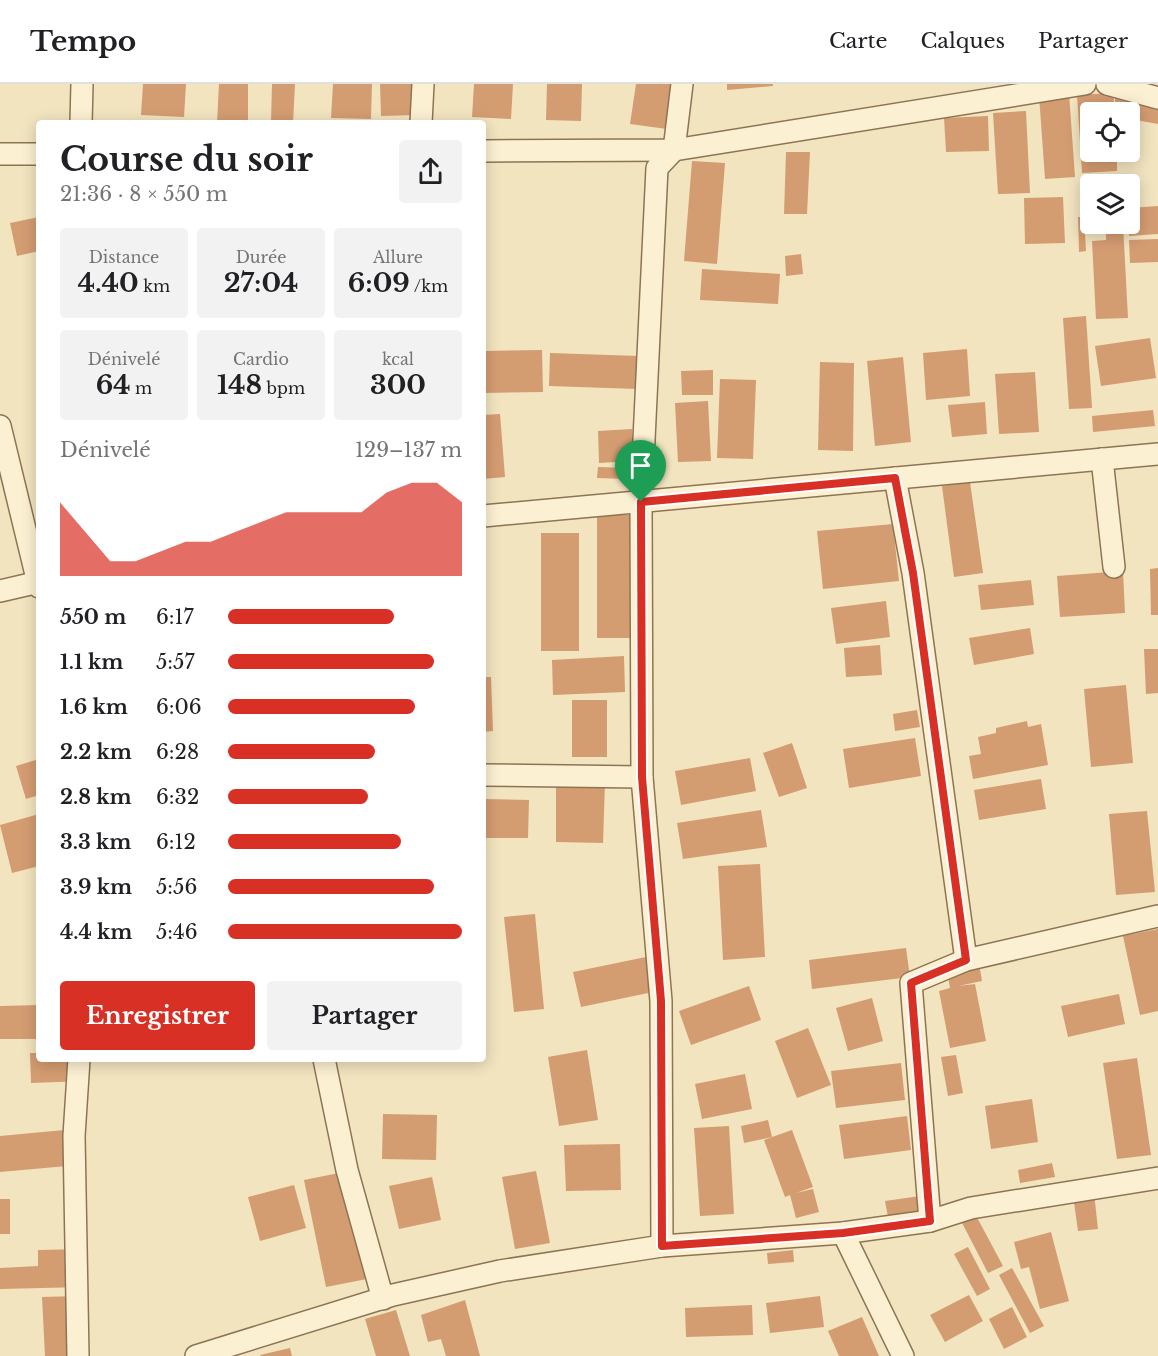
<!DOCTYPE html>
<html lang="fr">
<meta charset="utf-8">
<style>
:root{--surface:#fff;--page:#f2f2f2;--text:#202124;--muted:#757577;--line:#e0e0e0;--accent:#d93025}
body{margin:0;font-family:"Libre Baskerville",serif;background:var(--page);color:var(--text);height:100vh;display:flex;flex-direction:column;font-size:22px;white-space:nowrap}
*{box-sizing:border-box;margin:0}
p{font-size:20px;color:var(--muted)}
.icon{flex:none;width:33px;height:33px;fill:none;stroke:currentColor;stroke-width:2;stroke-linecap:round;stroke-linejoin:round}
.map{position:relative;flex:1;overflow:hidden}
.drawer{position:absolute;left:36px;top:36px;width:450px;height:942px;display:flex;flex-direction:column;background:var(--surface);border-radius:6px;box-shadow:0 3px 15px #0003}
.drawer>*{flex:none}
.tools{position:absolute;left:1080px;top:18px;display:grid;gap:12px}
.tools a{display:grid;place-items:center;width:60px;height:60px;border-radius:6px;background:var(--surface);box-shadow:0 3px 15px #0003;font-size:30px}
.pin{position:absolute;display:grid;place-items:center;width:51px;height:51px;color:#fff;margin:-62px -26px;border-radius:50% 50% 50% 0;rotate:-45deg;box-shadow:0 0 6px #0007}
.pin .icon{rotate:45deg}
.round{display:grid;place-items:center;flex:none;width:63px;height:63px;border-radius:6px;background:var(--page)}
.head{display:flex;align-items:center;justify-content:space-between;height:102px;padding:0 24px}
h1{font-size:33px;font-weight:700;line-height:45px}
.figures{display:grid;grid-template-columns:repeat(3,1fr);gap:9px;height:102px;padding:6px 24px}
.figures div{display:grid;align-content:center;border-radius:6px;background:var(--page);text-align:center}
.figures b{font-size:26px;font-weight:700}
.figures small{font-size:16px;font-weight:400}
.figures p{font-size:16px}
.chart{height:168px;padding:12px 24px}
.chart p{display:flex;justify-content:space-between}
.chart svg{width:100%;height:108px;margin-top:6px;fill:var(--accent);opacity:.7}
.primary-button{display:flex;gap:12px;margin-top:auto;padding:12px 24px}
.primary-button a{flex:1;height:69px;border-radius:6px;background:var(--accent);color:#fff;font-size:24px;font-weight:700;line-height:69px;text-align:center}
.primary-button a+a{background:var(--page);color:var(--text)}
ul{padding:0 24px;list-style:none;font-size:20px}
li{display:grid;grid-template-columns:96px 72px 1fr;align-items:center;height:45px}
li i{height:15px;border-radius:8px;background:var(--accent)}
header{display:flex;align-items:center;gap:36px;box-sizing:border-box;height:84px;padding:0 30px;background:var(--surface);border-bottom:2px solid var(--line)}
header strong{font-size:28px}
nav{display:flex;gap:33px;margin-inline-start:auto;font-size:21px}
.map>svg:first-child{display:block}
.building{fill:#d49c71}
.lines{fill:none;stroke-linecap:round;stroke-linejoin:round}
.minor-casing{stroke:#8d7455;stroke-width:24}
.minor{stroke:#fcf0d3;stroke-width:21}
.route-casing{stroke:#fff;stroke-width:12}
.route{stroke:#d93025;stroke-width:8}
</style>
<header>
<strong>Tempo</strong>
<nav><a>Carte</a><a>Calques</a><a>Partager</a></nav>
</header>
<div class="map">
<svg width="1158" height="1272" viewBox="0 0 1158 1272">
<rect width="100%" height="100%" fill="#f2e4bf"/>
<g class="building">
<path d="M 143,0 L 186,0 L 184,33 L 141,31 Z"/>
<path d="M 219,0 L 248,0 L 248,39 L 217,39 Z"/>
<path d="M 272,0 L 295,0 L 293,39 L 271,38 Z"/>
<path d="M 333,0 L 372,0 L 371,35 L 331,34 Z"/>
<path d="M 380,0 L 414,0 L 415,31 L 381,32 Z"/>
<path d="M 474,0 L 513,0 L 511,35 L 472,33 Z"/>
<path d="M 547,0 L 582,0 L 581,37 L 546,36 Z"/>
<path d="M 636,0 L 673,0 L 667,45 L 630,40 Z"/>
<path d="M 727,0 L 773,0 L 773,2 L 727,6 Z"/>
<path d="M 1115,8 L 1158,17 L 1158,40 L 1130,35 L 1130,28 L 1090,28 L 1090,68 L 1130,68 L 1130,47 L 1135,47 L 1136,77 L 1117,78 L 1117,87 L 1082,89 L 1077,11 L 1113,9 L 1115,26 Z"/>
<path d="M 1069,9 L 1075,93 L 1045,95 L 1039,11 Z"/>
<path d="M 1026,27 L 1030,109 L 998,110 L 993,29 Z"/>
<path d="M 988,32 L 989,67 L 946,68 L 944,34 Z"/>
<path d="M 786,68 L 810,68 L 807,130 L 784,130 Z"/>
<path d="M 692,77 L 725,79 L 717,180 L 684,177 Z"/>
<path d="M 1063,113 L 1065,159 L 1025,160 L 1024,114 Z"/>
<path d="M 1158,122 L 1158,150 L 1129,152 L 1130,124 Z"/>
<path d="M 39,133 L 39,167 L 17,172 L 10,139 Z"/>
<path d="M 1078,133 L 1090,133 L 1090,140 L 1123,140 L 1128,234 L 1096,235 L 1092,157 L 1106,156 L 1106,147 L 1085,148 L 1086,167 L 1079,168 Z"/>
<path d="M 1158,155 L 1158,178 L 1130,179 L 1129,156 Z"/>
<path d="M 801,170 L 803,190 L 786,192 L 785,172 Z"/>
<path d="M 702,185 L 780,190 L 778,220 L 700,216 Z"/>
<path d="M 1086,232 L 1092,324 L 1069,325 L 1063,234 Z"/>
<path d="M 1150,254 L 1156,294 L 1101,302 L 1095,262 Z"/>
<path d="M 967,265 L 970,312 L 926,316 L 923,269 Z"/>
<path d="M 542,266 L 543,308 L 483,309 L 483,267 Z"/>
<path d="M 550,269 L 639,272 L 638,305 L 549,302 Z"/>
<path d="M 903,273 L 911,358 L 875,362 L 867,277 Z"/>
<path d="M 820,278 L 854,279 L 853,367 L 818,366 Z"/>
<path d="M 713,286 L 713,311 L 682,311 L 681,287 Z"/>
<path d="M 1035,288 L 1039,348 L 999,350 L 995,290 Z"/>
<path d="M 720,295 L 756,296 L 753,375 L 717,374 Z"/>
<path d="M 708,317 L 711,377 L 678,378 L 675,319 Z"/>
<path d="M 985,318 L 987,350 L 952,353 L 948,321 Z"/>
<path d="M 1153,326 L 1155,342 L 1093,348 L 1092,332 Z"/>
<path d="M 500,330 L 505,393 L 483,395 L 483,331 Z"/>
<path d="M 632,345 L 633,377 L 599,379 L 598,347 Z"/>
<path d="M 598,383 L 628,384 L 628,395 L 597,394 Z"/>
<path d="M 970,398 L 983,489 L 954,493 L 942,402 Z"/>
<path d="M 597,431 L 632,431 L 633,554 L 597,554 Z"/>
<path d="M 893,440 L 899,497 L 823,505 L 817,447 Z"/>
<rect x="541" y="449" width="38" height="118"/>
<path d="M 1158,484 L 1158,531 L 1151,531 L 1150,485 Z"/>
<path d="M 1123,487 L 1125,529 L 1060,533 L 1057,492 Z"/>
<path d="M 1031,496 L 1034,521 L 981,526 L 978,501 Z"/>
<path d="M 886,517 L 890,553 L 836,560 L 831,524 Z"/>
<path d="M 1030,544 L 1034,570 L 974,581 L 969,554 Z"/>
<path d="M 880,561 L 882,591 L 846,593 L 844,564 Z"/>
<path d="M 1144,565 L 1158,565 L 1158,609 L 1146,610 Z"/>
<path d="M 624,572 L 625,608 L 553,611 L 552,576 Z"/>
<path d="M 483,593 L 491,593 L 493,647 L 483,648 Z"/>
<path d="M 1126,601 L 1133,679 L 1091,683 L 1084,605 Z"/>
<rect x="572" y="616" width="35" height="57"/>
<path d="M 917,626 L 920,643 L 895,647 L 893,630 Z"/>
<path d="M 1027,637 L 1028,643 L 1041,640 L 1048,681 L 973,695 L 969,672 L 981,670 L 978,653 L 996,649 L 996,644 Z"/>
<path d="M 915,654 L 921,692 L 849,704 L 843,665 Z"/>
<path d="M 792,659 L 807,704 L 779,713 L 763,669 Z"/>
<path d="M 750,674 L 756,707 L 681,721 L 675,687 Z"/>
<path d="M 39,675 L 39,711 L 26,715 L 16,682 Z"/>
<path d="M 1041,695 L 1046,725 L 979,736 L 974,706 Z"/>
<path d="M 556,698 L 605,699 L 603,759 L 556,758 Z"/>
<path d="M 483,715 L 529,716 L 528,754 L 483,754 Z"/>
<path d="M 761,726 L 767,763 L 683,775 L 677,739 Z"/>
<path d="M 1147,727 L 1155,808 L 1116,811 L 1109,730 Z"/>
<path d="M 39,730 L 39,782 L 12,789 L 0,741 Z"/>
<path d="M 760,780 L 765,873 L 723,876 L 718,782 Z"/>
<path d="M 535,830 L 544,925 L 514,928 L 504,833 Z"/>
<path d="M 1158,845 L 1158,927 L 1140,931 L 1123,852 Z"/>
<path d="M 906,864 L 910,893 L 812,905 L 809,876 Z"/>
<path d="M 646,873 L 653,908 L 581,923 L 573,888 Z"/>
<path d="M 979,879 L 982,897 L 958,902 L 975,900 L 986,957 L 950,964 L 939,907 L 950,904 L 947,885 Z"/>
<path d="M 749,902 L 761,936 L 691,961 L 679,927 Z"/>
<path d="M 1119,910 L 1125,940 L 1068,953 L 1061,922 Z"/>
<path d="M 872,914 L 883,957 L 848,967 L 836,924 Z"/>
<path d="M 39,921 L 39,955 L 0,955 L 0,922 Z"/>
<path d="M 808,944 L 831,1001 L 797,1014 L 775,957 Z"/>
<path d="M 587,966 L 598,1036 L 559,1042 L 548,973 Z"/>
<path d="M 30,969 L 39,969 L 39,975 L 83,975 L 84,997 L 31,999 Z"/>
<path d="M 956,971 L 963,1009 L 948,1012 L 941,973 Z"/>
<path d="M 1137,974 L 1151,1071 L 1117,1075 L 1103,979 Z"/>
<path d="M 901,979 L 905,1016 L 836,1024 L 831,987 Z"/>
<path d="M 745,990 L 752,1025 L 702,1035 L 695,1000 Z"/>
<path d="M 1032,1015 L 1038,1058 L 991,1065 L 985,1022 Z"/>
<path d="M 383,1030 L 437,1031 L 436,1076 L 382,1075 Z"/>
<path d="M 907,1032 L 911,1066 L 844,1075 L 839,1041 Z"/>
<path d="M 768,1036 L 772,1053 L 792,1046 L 813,1103 L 796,1109 L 813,1105 L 819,1128 L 796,1134 L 790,1111 L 785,1113 L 764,1056 L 772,1053 L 744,1059 L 741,1042 Z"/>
<path d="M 729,1042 L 734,1130 L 700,1132 L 694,1044 Z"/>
<path d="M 75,1045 L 78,1081 L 0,1088 L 0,1052 Z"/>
<path d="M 620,1060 L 621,1106 L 566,1107 L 564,1061 Z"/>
<path d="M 1052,1079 L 1055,1093 L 1020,1099 L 1018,1086 Z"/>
<path d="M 536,1087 L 550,1159 L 515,1165 L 502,1093 Z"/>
<path d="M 344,1088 L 367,1195 L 326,1203 L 304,1096 Z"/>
<path d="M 432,1093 L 441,1136 L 399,1145 L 389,1102 Z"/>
<path d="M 294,1101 L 306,1144 L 260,1157 L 248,1113 Z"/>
<path d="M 1094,1109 L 1098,1145 L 1078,1147 L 1073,1111 Z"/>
<path d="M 920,1112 L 922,1129 L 888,1133 L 885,1117 Z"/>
<rect x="0" y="1115" width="10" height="35"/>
<path d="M 973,1126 L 1003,1182 L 988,1189 L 959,1133 Z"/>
<path d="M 1051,1148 L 1069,1217 L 1040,1225 L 1029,1183 L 1021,1185 L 1014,1158 Z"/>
<path d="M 968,1163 L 990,1205 L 977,1212 L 954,1170 Z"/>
<path d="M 84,1165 L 85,1203 L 0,1205 L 0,1184 L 38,1182 L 38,1166 Z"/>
<path d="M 793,1166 L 794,1178 L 768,1180 L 767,1169 Z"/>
<path d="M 1012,1184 L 1044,1242 L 1030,1249 L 999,1191 Z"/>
<path d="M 969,1211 L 983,1237 L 945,1258 L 930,1231 Z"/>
<path d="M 78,1212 L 81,1272 L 45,1272 L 42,1213 Z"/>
<path d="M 820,1212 L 824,1243 L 770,1249 L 766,1219 Z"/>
<path d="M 465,1216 L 480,1272 L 446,1272 L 441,1255 L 428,1258 L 421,1231 Z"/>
<path d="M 752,1221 L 753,1251 L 686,1253 L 685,1224 Z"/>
<path d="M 1012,1223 L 1027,1253 L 1004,1265 L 989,1235 Z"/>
<path d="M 396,1226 L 410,1272 L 376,1272 L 365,1235 Z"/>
<path d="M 862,1233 L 879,1272 L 839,1272 L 828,1247 Z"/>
<path d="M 290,1264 L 292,1272 L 261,1272 L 260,1271 Z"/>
</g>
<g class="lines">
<g class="minor-casing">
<g id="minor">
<path d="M 1107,0 L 1158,14"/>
<path d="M 81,39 L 82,0"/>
<path d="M 421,39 L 423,0"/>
<path d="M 483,67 L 674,66 L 1085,0"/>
<path d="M 0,70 L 39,70"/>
<path d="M 0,342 L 39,503"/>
<path d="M 1102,375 L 1114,483"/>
<path d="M 895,394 L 913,489 L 966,876"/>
<path d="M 483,432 L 1158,370"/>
<path d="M 0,507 L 39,498"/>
<path d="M 483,691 L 642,693"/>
<path d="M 324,975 L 347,1086 L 383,1215"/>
<path d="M 930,1137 L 911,899 L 966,876 L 1158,832"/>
<path d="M 843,1149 L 903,1272"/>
<path d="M 662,1162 L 661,917 L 642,693 L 641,418 L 657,84 L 674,66 L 682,0"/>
<path d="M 78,1272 L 74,1052 L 79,975"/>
<path d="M 196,1272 L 393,1211 L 500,1187 L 662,1162 L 843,1149 L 930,1137 L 971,1124 L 1158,1094"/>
</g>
</g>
<use href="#minor" class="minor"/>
</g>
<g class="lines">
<g class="route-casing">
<path id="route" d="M 895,394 L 913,489 L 966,876 L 911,899 L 930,1137 L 843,1149 L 662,1162 L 661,917 L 642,693 L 641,418 Z"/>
</g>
<use href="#route" class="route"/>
</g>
</svg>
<div class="tools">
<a><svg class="icon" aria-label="locate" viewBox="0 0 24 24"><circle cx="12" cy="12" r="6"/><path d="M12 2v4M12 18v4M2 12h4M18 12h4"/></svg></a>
<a><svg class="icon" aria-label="layers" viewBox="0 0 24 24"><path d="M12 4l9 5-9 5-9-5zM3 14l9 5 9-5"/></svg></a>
</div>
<div class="pin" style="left:641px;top:418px;background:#1e9e55"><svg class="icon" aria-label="arrive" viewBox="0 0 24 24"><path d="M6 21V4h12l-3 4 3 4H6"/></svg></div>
<section class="drawer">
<div class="head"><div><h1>Course du soir</h1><p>21:36 · 8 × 550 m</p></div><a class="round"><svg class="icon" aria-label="share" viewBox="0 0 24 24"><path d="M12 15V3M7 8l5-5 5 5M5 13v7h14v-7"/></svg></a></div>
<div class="figures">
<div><p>Distance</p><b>4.40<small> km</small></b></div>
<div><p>Durée</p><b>27:04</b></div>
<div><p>Allure</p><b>6:09<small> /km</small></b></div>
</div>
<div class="figures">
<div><p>Dénivelé</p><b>64<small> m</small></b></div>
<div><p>Cardio</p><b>148<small> bpm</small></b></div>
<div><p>kcal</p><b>300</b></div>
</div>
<div class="chart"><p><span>Dénivelé</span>129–137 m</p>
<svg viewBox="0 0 160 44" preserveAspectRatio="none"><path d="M0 44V14L10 26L20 38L30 38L40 34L50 30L60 30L70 26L80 22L90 18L100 18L110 18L120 18L130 10L140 6L150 6L160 14V44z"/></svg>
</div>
<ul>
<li><b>550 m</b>6:17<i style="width:71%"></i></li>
<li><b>1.1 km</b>5:57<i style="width:88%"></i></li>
<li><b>1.6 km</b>6:06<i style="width:80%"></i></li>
<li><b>2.2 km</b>6:28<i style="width:63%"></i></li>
<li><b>2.8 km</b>6:32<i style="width:60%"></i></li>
<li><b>3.3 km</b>6:12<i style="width:74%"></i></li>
<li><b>3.9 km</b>5:56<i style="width:88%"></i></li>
<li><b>4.4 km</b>5:46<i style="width:100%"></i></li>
</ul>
<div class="primary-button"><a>Enregistrer</a><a>Partager</a></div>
</section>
</div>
